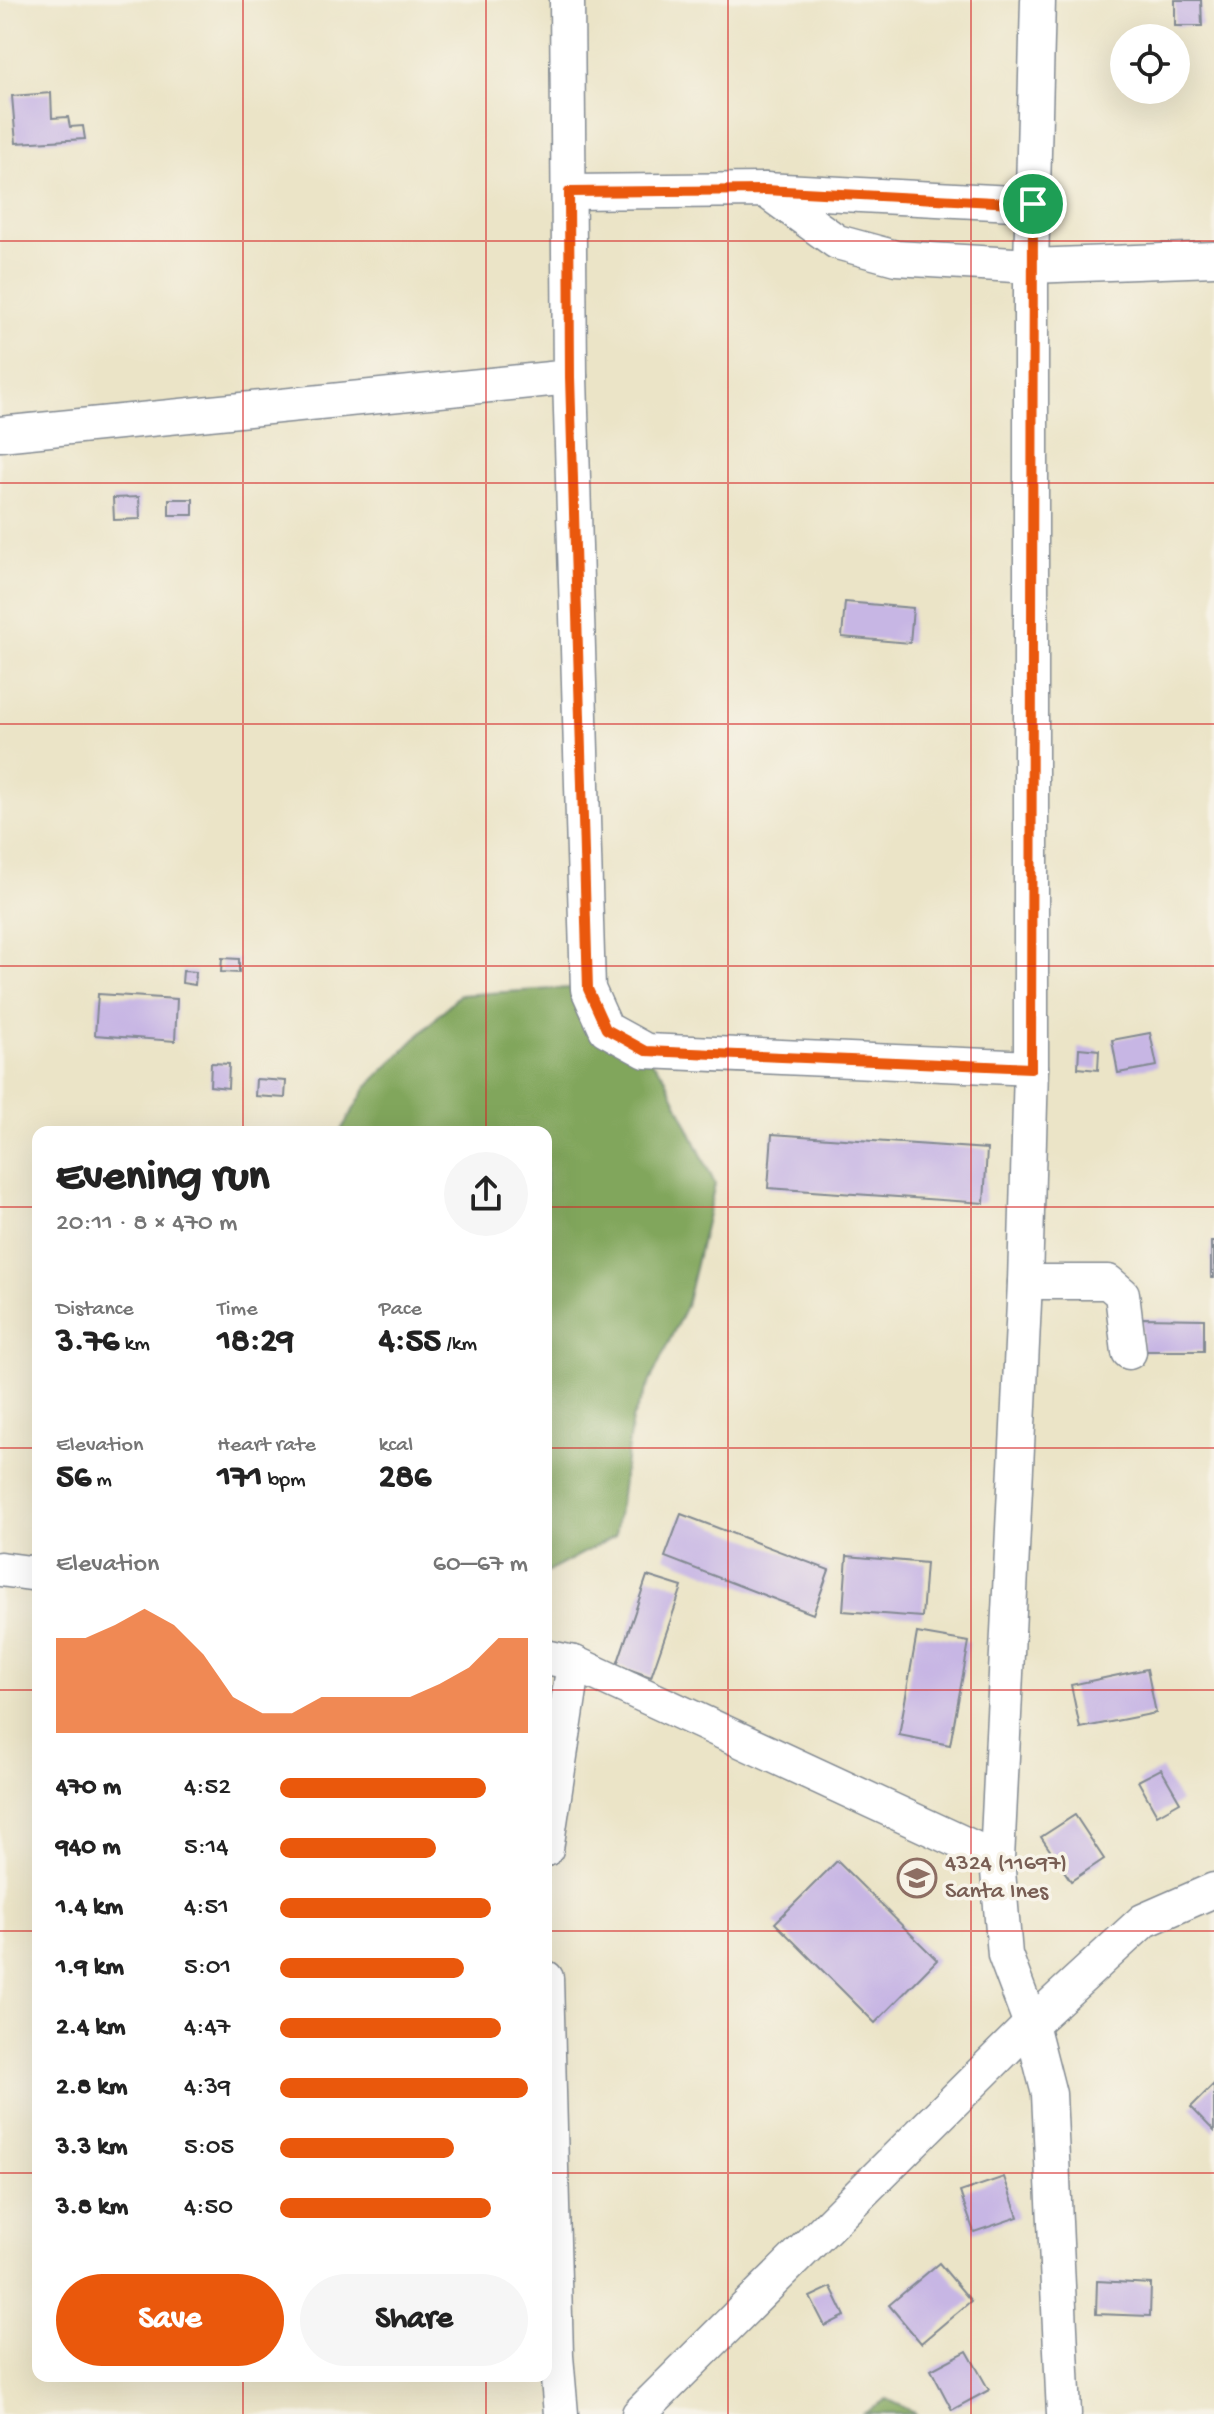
<!DOCTYPE html>
<meta charset="utf-8">
<style>
:root{--surface:#fff;--page:#f6f6f6;--text:#222;--muted:#767676;--accent:#ea580c}
body{margin:0;font-family:"Gochi Hand",sans-serif;background:var(--page);color:var(--text);height:100vh;display:flex;flex-direction:column;font-size:30px;white-space:nowrap}
*{box-sizing:border-box;margin:0}
p{font-size:26px;color:var(--muted)}
.icon{flex:none;width:44px;height:44px;fill:none;stroke:currentColor;stroke-width:2;stroke-linecap:round;stroke-linejoin:round}
.map{position:relative;flex:1;overflow:hidden}
.sheet{position:absolute;left:32px;top:1126px;width:520px;height:1256px;display:flex;flex-direction:column;background:var(--surface);border-radius:16px;box-shadow:0 8px 32px #0002}
.sheet>*{flex:none}
.fabs{position:absolute;left:1110px;top:24px;display:grid;gap:16px}
.fabs a{display:grid;place-items:center;width:80px;height:80px;border-radius:50%;background:var(--surface);box-shadow:0 8px 32px #0002;font-size:40px}
.pin{position:absolute;display:grid;place-items:center;width:68px;height:68px;color:#fff;margin:-34px;border:4px solid #fff;border-radius:50%;box-shadow:0 2px 8px #0007}
.round{display:grid;place-items:center;flex:none;width:84px;height:84px;border-radius:42px;background:var(--page)}
.summary{display:flex;align-items:center;justify-content:space-between;height:136px;padding:0 24px}
h1{font-size:44px;font-weight:700;line-height:60px}
.stats{display:grid;grid-template-columns:repeat(3,1fr);gap:12px;height:136px;padding:8px 24px}
.stats div{display:grid;align-content:center}
.stats b{font-size:34px;font-weight:700}
.stats small{font-size:22px;font-weight:400}
.stats p{font-size:22px}
.chart{height:224px;padding:16px 24px}
.chart p{display:flex;justify-content:space-between}
.chart svg{width:100%;height:144px;margin-top:8px;fill:var(--accent);opacity:.7}
.primary-button{display:flex;gap:16px;margin-top:auto;padding:16px 24px}
.primary-button a{flex:1;height:92px;border-radius:48px;background:var(--accent);color:#fff;font-size:32px;font-weight:700;line-height:92px;text-align:center}
.primary-button a+a{background:var(--page);color:var(--text)}
ul{padding:0 24px;list-style:none;font-size:26px}
li{display:grid;grid-template-columns:128px 96px 1fr;align-items:center;height:60px}
li i{height:20px;border-radius:10px;background:var(--accent)}
.map>svg:first-child{display:block}
.forest{fill:#81a65c;stroke:#4e6a5d;stroke-width:2}
.building{fill:#c7b6e4}
.lines{fill:none;stroke-linecap:round;stroke-linejoin:round}
.minor-casing{stroke:#838a92;stroke-width:37}
.minor{stroke:#fff;stroke-width:34}
.route-casing{stroke:#fff;stroke-width:16}
.route{stroke:#ea580c;stroke-width:10}
.grid{fill:none;stroke:#d62828;stroke-width:2;stroke-opacity:0.55}
.labels{text-anchor:middle;dominant-baseline:central;stroke-width:7;stroke-linejoin:round;paint-order:stroke}
.education-label{font-size:24px;fill:#785e54;stroke:#f7f3e8;text-anchor:start}
</style>
<div class="map">
<svg width="1214" height="2414" viewBox="0 0 1214 2414">
<rect width="100%" height="100%" fill="#f7f3e8"/>
<filter id="ink" filterUnits="userSpaceOnUse"><feTurbulence type="fractalNoise" baseFrequency=".0125" numOctaves="2"/><feDisplacementMap in="SourceGraphic" scale="16" xChannelSelector="R" yChannelSelector="G"/><feConvolveMatrix kernelMatrix="1 2 1 2 8 2 1 2 1" color-interpolation-filters="sRGB"/></filter>
<filter id="wash" filterUnits="userSpaceOnUse"><feTurbulence type="fractalNoise" baseFrequency=".006" numOctaves="4" result="noise"/><feDisplacementMap in="SourceGraphic" scale="32" xChannelSelector="R" yChannelSelector="G"/><feGaussianBlur stdDeviation="1.8" result="paint"/><feColorMatrix in="noise" values="0 0 0 0 0 0 0 0 0 0 0 0 0 0 0 0 0 1.4 0 .05"/><feComposite in="paint" operator="in"/></filter>
<g filter="url(#wash)">
<rect width="100%" height="100%" fill="#ebe4c7"/>
<g class="forest">
<path d="M 585,987 L 664,1075 L 715,1184 L 686,1306 L 632,1419 L 615,1536 L 546,1573 L 546,1132 L 340,1132 L 367,1087 L 459,995 Z"/>
<path d="M 887,2399 L 914,2412 L 916,2414 L 863,2414 Z"/>
</g>
<g id="blocks">
<g class="building">
<path d="M 1175,0 L 1201,0 L 1202,26 L 1175,26 Z"/>
<path d="M 51,93 L 52,118 L 68,117 L 70,127 L 83,126 L 85,139 L 16,143 L 12,96 Z"/>
<path d="M 139,497 L 140,519 L 114,520 L 113,498 Z"/>
<rect x="169" y="499" width="24" height="16"/>
<path d="M 845,602 L 913,608 L 910,643 L 842,637 Z"/>
<path d="M 222,958 L 239,959 L 239,973 L 221,972 Z"/>
<path d="M 183,971 L 196,972 L 195,985 L 182,983 Z"/>
<path d="M 98,994 L 177,999 L 175,1041 L 95,1035 Z"/>
<path d="M 1150,1033 L 1157,1066 L 1118,1073 L 1112,1040 Z"/>
<path d="M 1079,1048 L 1099,1050 L 1098,1070 L 1078,1068 Z"/>
<path d="M 211,1063 L 229,1064 L 228,1088 L 210,1086 Z"/>
<path d="M 256,1079 L 286,1081 L 285,1098 L 255,1096 Z"/>
<path d="M 772,1134 L 987,1149 L 984,1203 L 768,1188 Z"/>
<rect x="1211" y="1242" width="3" height="36"/>
<path d="M 1142,1318 L 1204,1319 L 1204,1351 L 1142,1351 Z"/>
<path d="M 681,1514 L 829,1570 L 813,1614 L 665,1557 Z"/>
<path d="M 847,1556 L 926,1563 L 922,1617 L 843,1611 Z"/>
<path d="M 647,1576 L 682,1587 L 651,1677 L 617,1665 Z"/>
<path d="M 917,1633 L 969,1642 L 950,1745 L 899,1735 Z"/>
<path d="M 1147,1669 L 1156,1713 L 1080,1728 L 1071,1685 Z"/>
<path d="M 1161,1769 L 1180,1802 L 1157,1815 L 1138,1781 Z"/>
<path d="M 1075,1815 L 1104,1859 L 1071,1881 L 1041,1837 Z"/>
<path d="M 837,1861 L 937,1960 L 875,2023 L 775,1923 Z"/>
<path d="M 1214,2084 L 1214,2131 L 1191,2107 Z"/>
<path d="M 1004,2177 L 1018,2217 L 974,2232 L 960,2192 Z"/>
<path d="M 939,2263 L 971,2301 L 921,2343 L 889,2305 Z"/>
<path d="M 1097,2281 L 1151,2284 L 1150,2316 L 1096,2314 Z"/>
<path d="M 831,2287 L 845,2316 L 825,2326 L 810,2297 Z"/>
<path d="M 967,2351 L 989,2390 L 952,2410 L 931,2370 Z"/>
</g>
</g>
</g>
<g filter="url(#ink)">
<use href="#blocks" fill-opacity="0" stroke="#838a92" stroke-width="2"/>
<g class="lines">
<g class="minor-casing">
<g id="minor">
<path d="M 567,0 L 570,377 L 588,989 L 606,1029 L 646,1051 L 1031,1068"/>
<path d="M 1038,0 L 1031,266 L 1031,1068 L 1025,1282 L 997,1859 L 1005,1955 L 1031,2024 L 1049,2094 L 1064,2414"/>
<path d="M 765,190 L 837,242 L 896,258 L 1031,266 L 1214,259"/>
<path d="M 569,192 L 765,190 L 1033,204"/>
<path d="M 0,434 L 570,377"/>
<path d="M 1025,1282 L 1108,1282 L 1122,1294 L 1129,1352"/>
<path d="M 0,1569 L 38,1574"/>
<path d="M 546,1657 L 574,1663 L 997,1859"/>
<path d="M 546,1849 L 574,1663"/>
<path d="M 546,1978 L 556,2356 L 561,2414"/>
<path d="M 639,2414 L 1031,2024 L 1143,1921 L 1214,1890"/>
</g>
</g>
<use href="#minor" class="minor"/>
</g>
</g>
<g class="lines" filter="url(#ink)">
<g class="route-casing">
<path id="route" d="M 765,190 L 1033,204 L 1031,1068 L 646,1051 L 606,1029 L 588,989 L 570,377 L 569,192 Z"/>
</g>
<use href="#route" class="route"/>
</g>
<path class="grid" d="M 243,0 L 243,1132M 486,0 L 486,1132M 728,0 L 728,2414M 971,0 L 971,2414M 0,241 L 1214,241M 0,483 L 1214,483M 0,724 L 1214,724M 0,966 L 1214,966M 0,1207 L 38,1207M 546,1207 L 1214,1207M 0,1448 L 38,1448M 546,1448 L 1214,1448M 0,1690 L 38,1690M 546,1690 L 1214,1690M 0,1931 L 38,1931M 546,1931 L 1214,1931M 0,2173 L 38,2173M 546,2173 L 1214,2173M 243,2376 L 243,2414M 486,2376 L 486,2414"/>
<defs>
<g id="school-ring" transform="scale(2)"><circle r="9.5" fill="#f7f3e8" stroke="#8d6e63" stroke-width="1.5"/><path d="M0-5L7-2L0 1L-7-2ZM-4 1L0 2.5L4 1V4Q0 6-4 4Z" fill="#8d6e63"/></g>
</defs>
<g fill-rule="evenodd">
<use href="#school-ring" x="917" y="1878"/>
</g>
<g class="labels">
<g class="education-label">
<text x="945" y="1864">4324 (11697)<tspan x="945" dy="28">Santa Ines</tspan></text>
</g>
</g>
</svg>
<div class="fabs">
<a><svg class="icon" aria-label="locate" viewBox="0 0 24 24"><circle cx="12" cy="12" r="6"/><path d="M12 2v4M12 18v4M2 12h4M18 12h4"/></svg></a>
</div>
<div class="pin" style="left:1033px;top:204px;background:#1e9e55"><svg class="icon" aria-label="arrive" viewBox="0 0 24 24"><path d="M6 21V4h12l-3 4 3 4H6"/></svg></div>
<section class="sheet">
<div class="summary"><div><h1>Evening run</h1><p>20:11 · 8 × 470 m</p></div><a class="round"><svg class="icon" aria-label="share" viewBox="0 0 24 24"><path d="M12 15V3M7 8l5-5 5 5M5 13v7h14v-7"/></svg></a></div>
<div class="stats">
<div><p>Distance</p><b>3.76<small> km</small></b></div>
<div><p>Time</p><b>18:29</b></div>
<div><p>Pace</p><b>4:55<small> /km</small></b></div>
</div>
<div class="stats">
<div><p>Elevation</p><b>56<small> m</small></b></div>
<div><p>Heart rate</p><b>171<small> bpm</small></b></div>
<div><p>kcal</p><b>286</b></div>
</div>
<div class="chart"><p><span>Elevation</span>60–67 m</p>
<svg viewBox="0 0 160 44" preserveAspectRatio="none"><path d="M0 44V15L10 15L20 11L30 6L40 11L50 20L60 33L70 38L80 38L90 33L100 33L110 33L120 33L130 29L140 24L150 15L160 15V44z"/></svg>
</div>
<ul>
<li><b>470 m</b>4:52<i style="width:83%"></i></li>
<li><b>940 m</b>5:14<i style="width:63%"></i></li>
<li><b>1.4 km</b>4:51<i style="width:85%"></i></li>
<li><b>1.9 km</b>5:01<i style="width:74%"></i></li>
<li><b>2.4 km</b>4:47<i style="width:89%"></i></li>
<li><b>2.8 km</b>4:39<i style="width:100%"></i></li>
<li><b>3.3 km</b>5:05<i style="width:70%"></i></li>
<li><b>3.8 km</b>4:50<i style="width:85%"></i></li>
</ul>
<div class="primary-button"><a>Save</a><a>Share</a></div>
</section>
</div>
